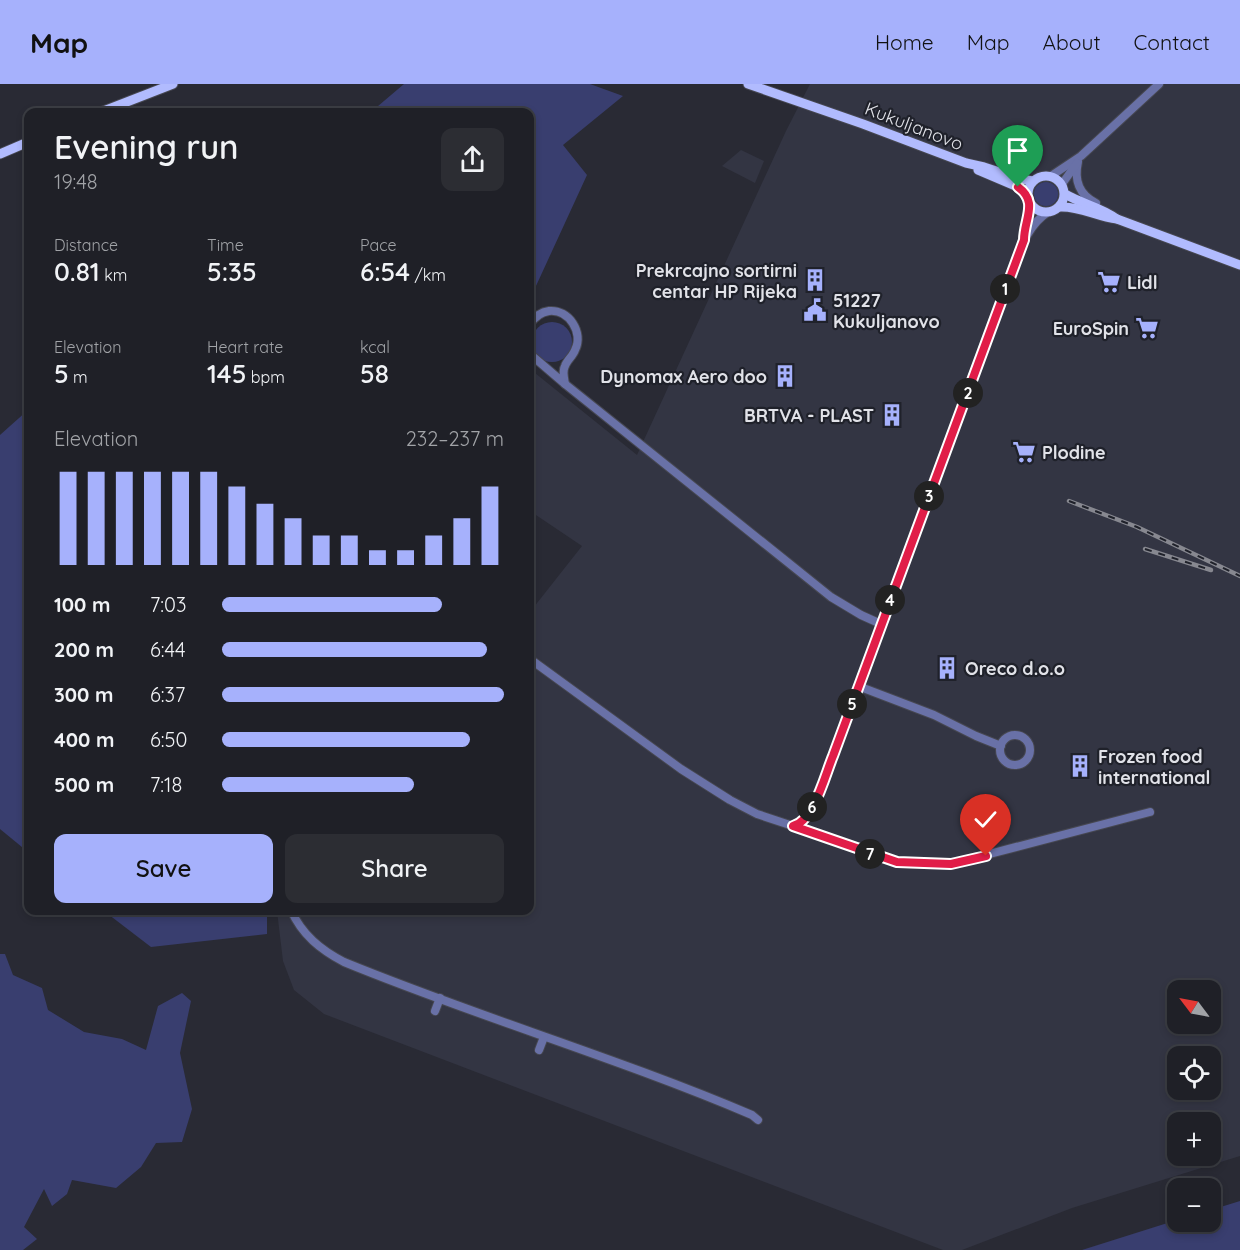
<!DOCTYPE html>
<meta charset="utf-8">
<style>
:root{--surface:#1f2027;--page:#2c2d33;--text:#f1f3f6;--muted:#a1a3a7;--line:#3c3e44;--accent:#a6b1fc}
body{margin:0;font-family:Quicksand,sans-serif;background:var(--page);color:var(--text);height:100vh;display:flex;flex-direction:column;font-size:22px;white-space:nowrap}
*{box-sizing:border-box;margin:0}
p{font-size:20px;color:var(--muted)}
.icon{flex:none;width:33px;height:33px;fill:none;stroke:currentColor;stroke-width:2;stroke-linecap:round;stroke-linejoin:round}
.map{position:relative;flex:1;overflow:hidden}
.panel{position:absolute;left:24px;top:24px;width:510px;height:807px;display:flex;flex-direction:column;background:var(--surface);border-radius:12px;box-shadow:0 3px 9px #0003,0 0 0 2px var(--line)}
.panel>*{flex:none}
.needle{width:39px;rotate:302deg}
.controls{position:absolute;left:1167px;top:896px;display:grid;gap:12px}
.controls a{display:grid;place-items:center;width:54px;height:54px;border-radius:12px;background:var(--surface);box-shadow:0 3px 9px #0003,0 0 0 2px var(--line);font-size:30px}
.pin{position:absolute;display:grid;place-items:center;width:51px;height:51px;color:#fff;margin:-62px -26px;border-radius:50% 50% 50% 0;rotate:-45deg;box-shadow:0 0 6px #0007}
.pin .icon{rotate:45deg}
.km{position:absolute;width:30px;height:30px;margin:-15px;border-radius:50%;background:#222;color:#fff;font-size:16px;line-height:30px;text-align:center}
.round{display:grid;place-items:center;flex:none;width:63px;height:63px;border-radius:12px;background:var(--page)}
.overview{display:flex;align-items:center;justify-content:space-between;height:102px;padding:0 30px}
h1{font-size:33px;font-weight:600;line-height:45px}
.stats{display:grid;grid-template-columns:repeat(3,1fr);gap:9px;height:102px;padding:6px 30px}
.stats div{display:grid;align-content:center}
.stats b{font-size:26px;font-weight:600}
.stats small{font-size:16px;font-weight:400}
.stats p{font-size:16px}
.chart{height:168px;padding:12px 30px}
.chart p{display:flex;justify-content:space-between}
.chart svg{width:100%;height:108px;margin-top:6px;stroke:var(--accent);stroke-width:6}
.cta{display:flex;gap:12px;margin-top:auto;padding:12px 30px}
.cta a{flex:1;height:69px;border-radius:12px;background:var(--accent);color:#111;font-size:24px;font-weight:600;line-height:69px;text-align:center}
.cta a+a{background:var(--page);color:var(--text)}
ul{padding:0 30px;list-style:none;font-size:20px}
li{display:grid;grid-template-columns:96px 72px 1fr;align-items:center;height:45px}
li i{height:15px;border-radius:8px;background:var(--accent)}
header{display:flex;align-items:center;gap:36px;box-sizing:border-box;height:84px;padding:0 30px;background:var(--accent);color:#111}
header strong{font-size:28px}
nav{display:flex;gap:33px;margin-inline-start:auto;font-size:21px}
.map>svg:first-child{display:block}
.built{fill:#333543;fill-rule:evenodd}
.green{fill:#393e6f}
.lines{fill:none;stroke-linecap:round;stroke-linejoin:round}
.minor-casing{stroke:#464751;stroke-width:10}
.major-casing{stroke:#464751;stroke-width:11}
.minor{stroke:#6971a7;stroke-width:8}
.major{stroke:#b1bbfe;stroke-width:9}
.rail-casing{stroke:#878890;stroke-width:4.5}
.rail{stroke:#1f212a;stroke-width:2;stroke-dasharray:7;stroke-linecap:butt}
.route-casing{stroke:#fff;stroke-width:12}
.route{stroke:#e11d48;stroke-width:8}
.labels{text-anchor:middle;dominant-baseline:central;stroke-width:4.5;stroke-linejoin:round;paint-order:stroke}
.street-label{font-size:18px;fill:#e1e2e8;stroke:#1f212a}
.poi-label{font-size:18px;font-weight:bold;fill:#e1e2e8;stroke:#1f212a;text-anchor:start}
</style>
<header>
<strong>Map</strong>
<nav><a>Home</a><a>Map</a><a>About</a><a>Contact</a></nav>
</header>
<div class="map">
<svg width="1240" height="1166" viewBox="0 0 1240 1166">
<rect width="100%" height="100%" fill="#292a34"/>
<g class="built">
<path d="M 810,0 L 1240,0 L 1240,1072 L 1072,1124 L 962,1166 L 943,1166 L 324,930 L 294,906 L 283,877 L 277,827 L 530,826 L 530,528 L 582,462 L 530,427 L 530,285 L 637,371 L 786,47 ZM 1178,906 L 1210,906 L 1210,939 L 1178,939 ZM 1178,972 L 1210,972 L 1210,1005 L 1178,1005 ZM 1178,1038 L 1210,1038 L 1210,1071 L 1178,1071 Z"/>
<path d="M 741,66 L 764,77 L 755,99 L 722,82 Z"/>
</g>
<g class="green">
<path d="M 404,0 L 590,0 L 623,12 L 563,61 L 587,91 L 530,215 L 530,28 L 371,28 Z"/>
<circle cx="1046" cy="110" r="12"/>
<circle cx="552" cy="258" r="20"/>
<path d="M 28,326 L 28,768 L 0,745 L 0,351 Z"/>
<path d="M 104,827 L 267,827 L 267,850 L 151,863 Z"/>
<path d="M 0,870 L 5,870 L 13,891 L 42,904 L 48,926 L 84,948 L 122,955 L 146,966 L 158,922 L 182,909 L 191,917 L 180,969 L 192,1025 L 182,1058 L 156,1059 L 141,1083 L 116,1104 L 72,1096 L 67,1110 L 52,1122 L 44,1105 L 24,1143 L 37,1155 L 23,1166 L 0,1166 Z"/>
<path d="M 1240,1117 L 1240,1166 L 1082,1166 L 1177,1136 L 1210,1137 L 1211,1126 Z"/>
</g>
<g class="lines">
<g class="minor-casing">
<g id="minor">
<path d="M 1078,78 C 1074,96 1079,111 1096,119"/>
<path d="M 1051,92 L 1081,72 L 1159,0"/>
<path d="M 1062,100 L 1077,79"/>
<path d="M 1024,156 L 1024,146 L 1031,120"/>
<path d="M 530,240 C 534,234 541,228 549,227 C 569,225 584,249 575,266 C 573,272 567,276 565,282 C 562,287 564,294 565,300 L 530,270"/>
<path d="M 565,300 L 831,513 L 861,531 L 881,540"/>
<path d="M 530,575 L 681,685 L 730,716 L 757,730 L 793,742 L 799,741 L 810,728 L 833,672 L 1013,183 C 1021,163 1029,140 1048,128"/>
<path d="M 858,602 L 934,631 L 976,652 L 1001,662"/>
<circle cx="1015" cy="666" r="15"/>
<path d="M 794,743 L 897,778 L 951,780 L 1150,728"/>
<path d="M 291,826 C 302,851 321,866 344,878 C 478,933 618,974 752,1031 L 758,1036"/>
<path d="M 435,927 L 440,914"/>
<path d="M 539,966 L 544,953"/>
</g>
</g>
<g class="major-casing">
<g id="major">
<path d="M 748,0 L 863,40 L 966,79 L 984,83 L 1021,95 L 1033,97"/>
<path d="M 101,28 L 173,0"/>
<path d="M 0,70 L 28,58"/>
<path d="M 978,86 L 1018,103 L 1028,112"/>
<circle cx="1046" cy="110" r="18"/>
<path d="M 1065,110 C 1082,120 1101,123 1117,135"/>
<path d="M 1060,123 C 1080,122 1097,133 1117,135 L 1240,181"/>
</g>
</g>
<use href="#minor" class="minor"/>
<use href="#major" class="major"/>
<g class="rail-casing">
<g id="rail">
<path d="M 1069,417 L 1137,443 L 1240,492"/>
<path d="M 1145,465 L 1211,486"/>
</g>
</g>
<use href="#rail" class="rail"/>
</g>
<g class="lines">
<g class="route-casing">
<path id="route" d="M 986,772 L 951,780 L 897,778 L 793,742 C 814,737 825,691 833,672 L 1024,156 C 1024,135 1039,118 1018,103"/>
</g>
<use href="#route" class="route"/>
</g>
<defs>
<g id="building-bare" transform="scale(1.8)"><path d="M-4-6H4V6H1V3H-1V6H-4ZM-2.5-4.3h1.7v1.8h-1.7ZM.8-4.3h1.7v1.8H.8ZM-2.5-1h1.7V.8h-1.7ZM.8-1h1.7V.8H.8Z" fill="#a6b1fc" stroke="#1f212a" stroke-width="2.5" paint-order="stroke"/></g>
<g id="supermarket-bare" transform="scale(1.8)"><path d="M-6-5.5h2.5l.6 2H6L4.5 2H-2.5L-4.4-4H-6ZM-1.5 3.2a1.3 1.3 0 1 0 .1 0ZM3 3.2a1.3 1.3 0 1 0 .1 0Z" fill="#a6b1fc" stroke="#1f212a" stroke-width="2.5" paint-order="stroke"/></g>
<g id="civic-bare" transform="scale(1.8)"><path d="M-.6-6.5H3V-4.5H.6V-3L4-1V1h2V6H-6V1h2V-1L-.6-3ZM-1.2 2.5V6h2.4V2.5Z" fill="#a6b1fc" stroke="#1f212a" stroke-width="2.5" paint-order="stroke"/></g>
</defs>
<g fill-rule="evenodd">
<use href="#building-bare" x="815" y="196"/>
<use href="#supermarket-bare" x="1109" y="198"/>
<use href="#civic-bare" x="815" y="226"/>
<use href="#supermarket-bare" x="1147" y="244"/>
<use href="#building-bare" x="785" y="292"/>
<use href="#building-bare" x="892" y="331"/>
<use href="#supermarket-bare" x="1024" y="368"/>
<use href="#building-bare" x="947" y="584"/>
<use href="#building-bare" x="1080" y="682"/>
</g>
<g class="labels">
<g class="street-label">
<text transform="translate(914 42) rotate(21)">Kukuljanovo</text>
</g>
<g class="poi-label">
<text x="797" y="186" text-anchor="end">Prekrcajno sortirni<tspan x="797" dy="21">centar HP Rijeka</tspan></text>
<text x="1127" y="198">Lidl</text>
<text x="833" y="216">51227<tspan x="833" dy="21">Kukuljanovo</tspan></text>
<text x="1129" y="244" text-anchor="end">EuroSpin</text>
<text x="767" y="292" text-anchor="end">Dynomax Aero doo</text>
<text x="874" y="331" text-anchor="end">BRTVA - PLAST</text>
<text x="1042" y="368">Plodine</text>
<text x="965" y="584">Oreco d.o.o</text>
<text x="1098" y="672">Frozen food<tspan x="1098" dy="21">international</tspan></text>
</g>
</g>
</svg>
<div class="controls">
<a><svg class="needle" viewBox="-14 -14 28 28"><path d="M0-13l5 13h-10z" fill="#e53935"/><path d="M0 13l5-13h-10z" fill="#a1a3a7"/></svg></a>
<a><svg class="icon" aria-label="locate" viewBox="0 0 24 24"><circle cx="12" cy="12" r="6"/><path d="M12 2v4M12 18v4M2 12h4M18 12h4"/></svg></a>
<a>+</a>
<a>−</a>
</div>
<div class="pin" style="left:1018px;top:103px;background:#1e9e55"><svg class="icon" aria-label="arrive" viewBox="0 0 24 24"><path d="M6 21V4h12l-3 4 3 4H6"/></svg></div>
<div class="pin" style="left:986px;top:772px;background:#d93025"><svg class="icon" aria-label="check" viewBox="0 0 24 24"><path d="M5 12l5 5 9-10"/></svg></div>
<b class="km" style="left:1005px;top:205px">1</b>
<b class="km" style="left:968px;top:309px">2</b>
<b class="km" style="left:929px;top:412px">3</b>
<b class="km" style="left:890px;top:516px">4</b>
<b class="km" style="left:852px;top:620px">5</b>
<b class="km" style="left:812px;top:723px">6</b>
<b class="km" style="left:870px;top:770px">7</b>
<section class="panel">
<div class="overview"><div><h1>Evening run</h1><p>19:48</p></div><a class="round"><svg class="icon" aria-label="share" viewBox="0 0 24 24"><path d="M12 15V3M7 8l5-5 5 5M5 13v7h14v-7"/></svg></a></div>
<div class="stats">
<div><p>Distance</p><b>0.81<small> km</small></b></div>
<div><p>Time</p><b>5:35</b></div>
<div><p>Pace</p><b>6:54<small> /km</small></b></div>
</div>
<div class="stats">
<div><p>Elevation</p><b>5<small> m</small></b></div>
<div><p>Heart rate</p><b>145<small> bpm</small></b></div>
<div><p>kcal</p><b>58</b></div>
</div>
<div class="chart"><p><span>Elevation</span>232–237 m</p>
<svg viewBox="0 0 160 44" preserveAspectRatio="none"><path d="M5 44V6M15 44V6M25 44V6M35 44V6M45 44V6M55 44V6M65 44V12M75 44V19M85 44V25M95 44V32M105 44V32M115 44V38M125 44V38M135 44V32M145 44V25M155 44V12"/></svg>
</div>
<ul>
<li><b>100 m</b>7:03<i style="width:78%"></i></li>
<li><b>200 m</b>6:44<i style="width:94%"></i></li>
<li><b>300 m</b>6:37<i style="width:100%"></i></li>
<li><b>400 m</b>6:50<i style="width:88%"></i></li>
<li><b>500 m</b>7:18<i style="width:68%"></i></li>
</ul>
<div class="cta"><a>Save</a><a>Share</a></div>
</section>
</div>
